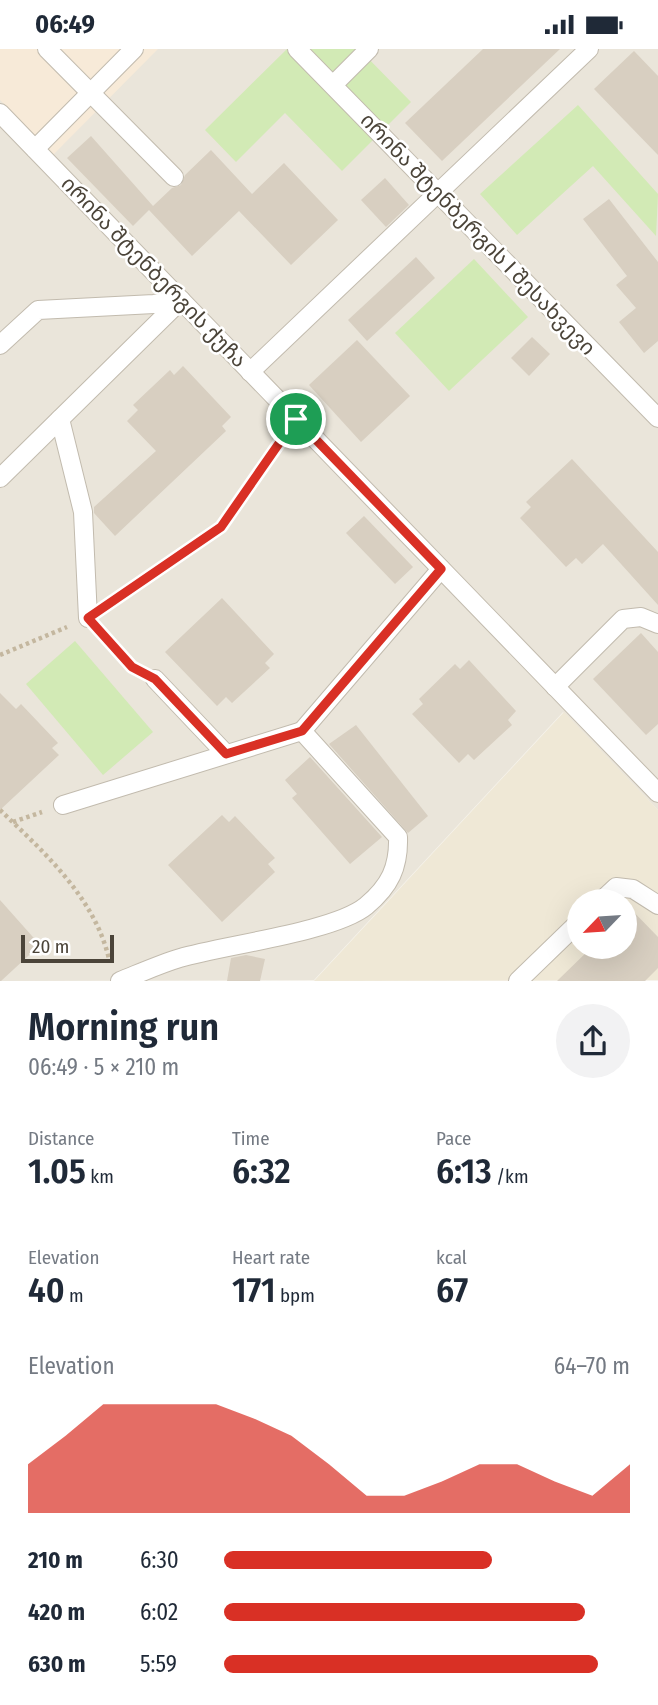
<!DOCTYPE html>
<meta charset="utf-8">
<style>
:root{--surface:#fff;--page:#f2f2f3;--text:#1f2937;--muted:#747a83;--accent:#d93025}
body{margin:0;font-family:"Fira Sans Condensed","Noto Sans Georgian",sans-serif;background:var(--page);color:var(--text);height:100vh;display:flex;flex-direction:column;font-size:26px;white-space:nowrap}
*{box-sizing:border-box;margin:0}
p{font-size:23px;color:var(--muted)}
.icon{flex:none;width:38px;height:38px;fill:none;stroke:currentColor;stroke-width:2;stroke-linecap:round;stroke-linejoin:round}
.map{position:relative;height:932px;overflow:hidden}
.side{display:flex;flex-direction:column;background:var(--surface);flex:1}
.side>*{flex:none}
.needle{width:46px;rotate:245deg}
.buttons{position:absolute;left:567px;top:840px;display:grid;gap:14px}
.buttons a{display:grid;place-items:center;width:70px;height:70px;border-radius:50%;background:var(--surface);box-shadow:0 7px 28px #0002;font-size:35px}
.scale{position:absolute;left:21px;bottom:18px;width:93px;box-sizing:border-box;padding-left:7px;border:4px solid #4b4439;border-top:0;font-size:19px;line-height:24px;white-space:nowrap;color:#4b4439;-webkit-text-stroke:5px #fff;paint-order:stroke}
.pin{position:absolute;display:grid;place-items:center;width:60px;height:60px;color:#fff;margin:-30px;border:4px solid #fff;border-radius:50%;box-shadow:0 2px 7px #0007}
.round{display:grid;place-items:center;flex:none;width:74px;height:74px;border-radius:37px;background:var(--page)}
.head{display:flex;align-items:center;justify-content:space-between;height:119px;padding:0 28px}
h1{font-size:38px;font-weight:600;line-height:52px}
.stats{display:grid;grid-template-columns:repeat(3,1fr);gap:10px;height:119px;padding:7px 28px}
.stats div{display:grid;align-content:center}
.stats b{font-size:35px;font-weight:600}
.stats small{font-size:19px;font-weight:400}
.stats p{font-size:19px}
.chart{height:196px;padding:14px 28px}
.chart p{display:flex;justify-content:space-between}
.chart svg{width:100%;height:126px;margin-top:7px;fill:var(--accent);opacity:.7}
ul{padding:0 28px;list-style:none;font-size:23px}
li{display:grid;grid-template-columns:112px 84px 1fr;align-items:center;height:52px}
li i{height:18px;border-radius:9px;background:var(--accent)}
.status{display:flex;justify-content:space-between;align-items:center;height:49px;padding:0 35px;background:var(--surface);direction:ltr}
.status svg{height:19px;fill:currentColor}
.map>svg:first-child{display:block}
.residential{fill:#eae5da}
.commercial{fill:#f7ead8}
.education{fill:#efe8d6;fill-rule:evenodd}
.green{fill:#d2eab5}
.building{fill:#d8cfc1}
.lines{fill:none;stroke-linecap:round;stroke-linejoin:round}
.lane-casing{stroke:#c2bbae;stroke-width:20}
.path{stroke:#c4b79f;stroke-width:4.5;stroke-dasharray:3.5 3.5;stroke-linecap:butt}
.lane{stroke:#fff;stroke-width:18}
.route-casing{stroke:#fff;stroke-width:14}
.route{stroke:#d93025;stroke-width:9}
.labels{text-anchor:middle;dominant-baseline:central;stroke-width:5;stroke-linejoin:round;paint-order:stroke}
.street-label{font-size:21px;fill:#4b4439;stroke:#fff}
</style>
<div class="status"><b>06:49</b><svg viewBox="0 0 49 12"><path d="M0 12V9h3v3zM5 12V6h3v6zM10 12V3h3v9zM15 12V0h3v12zM26 1h20v11H26zM47 4h2v5h-2z"/></svg></div>
<div class="map">
<svg width="658" height="932" viewBox="0 0 658 932">
<rect width="100%" height="100%" fill="#f6f3ec"/>
<path class="residential" d="M 0,0 L 658,0 L 658,761 L 563,663 L 314,931 L 0,932 Z"/>
<path class="commercial" d="M 0,0 L 158,0 L 53,106 L 0,51 Z"/>
<path class="education" d="M 564,663 L 658,761 L 658,931 L 314,932 ZM 579,852 L 625,852 L 625,898 L 579,898 Z"/>
<g class="green">
<path d="M 287,0 L 359,0 L 411,53 L 342,122 L 285,64 L 236,113 L 205,81 Z"/>
<path d="M 578,56 L 658,145 L 656,187 L 593,117 L 517,186 L 480,145 Z"/>
<path d="M 474,210 L 528,268 L 449,342 L 395,284 Z"/>
<path d="M 75,592 L 153,683 L 103,726 L 26,635 Z"/>
</g>
<g class="building">
<path d="M 483,0 L 560,0 L 442,112 L 405,74 Z"/>
<path d="M 634,2 L 658,27 L 658,106 L 594,40 Z"/>
<path d="M 91,87 L 153,157 L 172,139 L 181,136 L 185,126 L 211,101 L 252,145 L 284,114 L 338,171 L 291,216 L 239,162 L 192,207 L 149,161 L 133,177 L 67,109 Z"/>
<path d="M 385,129 L 409,156 L 386,178 L 361,151 Z"/>
<path d="M 609,150 L 658,213 L 658,292 L 644,304 L 619,273 L 636,259 L 616,236 L 627,227 L 583,170 Z"/>
<path d="M 416,208 L 435,229 L 367,292 L 348,271 Z"/>
<path d="M 532,288 L 550,305 L 529,327 L 511,309 Z"/>
<path d="M 357,291 L 410,347 L 361,393 L 309,336 Z"/>
<path d="M 183,317 L 231,368 L 222,377 L 226,382 L 115,487 L 94,464 L 94,458 L 156,402 L 127,372 L 138,361 L 133,356 L 170,321 L 174,326 Z"/>
<path d="M 572,410 L 658,503 L 658,556 L 603,495 L 582,515 L 576,509 L 566,518 L 520,469 L 531,458 L 526,453 Z"/>
<path d="M 364,467 L 413,518 L 395,535 L 346,484 Z"/>
<path d="M 222,549 L 274,605 L 265,614 L 270,619 L 232,654 L 226,648 L 217,657 L 165,603 Z"/>
<path d="M 641,584 L 658,603 L 658,675 L 646,686 L 593,630 Z"/>
<path d="M 469,611 L 516,662 L 508,671 L 512,676 L 474,711 L 468,705 L 459,714 L 412,665 L 423,655 L 419,650 L 455,615 L 460,620 Z"/>
<path d="M 0,644 L 16,660 L 21,655 L 58,694 L 52,699 L 59,706 L 0,761 Z"/>
<path d="M 356,676 L 428,767 L 408,784 L 329,695 Z"/>
<path d="M 310,708 L 382,788 L 350,815 L 292,749 L 297,745 L 285,731 Z"/>
<path d="M 222,766 L 229,773 L 235,767 L 275,809 L 268,815 L 275,823 L 222,873 L 168,816 Z"/>
<path d="M 0,851 L 40,896 L 1,932 L 0,932 Z"/>
<path d="M 625,854 L 658,888 L 658,919 L 645,932 L 557,932 L 592,898 L 625,898 Z"/>
<path d="M 246,906 L 265,910 L 260,932 L 227,932 L 231,909 Z"/>
</g>
<g class="lines">
<g class="lane-casing">
<g id="lane">
<path d="M 47,0 L 174,128"/>
<path d="M 297,0 L 658,369"/>
<path d="M 333,36 L 369,0"/>
<path d="M 0,64 L 658,744"/>
<path d="M 35,100 L 134,0"/>
<path d="M 0,296 L 38,261 L 154,255 L 181,251"/>
<path d="M 250,323 L 589,0"/>
<path d="M 60,370 L 83,463 L 88,569"/>
<path d="M 0,429 L 181,251"/>
<path d="M 155,630 L 226,705"/>
<path d="M 555,638 L 623,570 L 641,568 L 658,575"/>
<path d="M 63,756 L 302,682"/>
<path d="M 601,852 L 616,838 L 633,840 L 658,856"/>
<path d="M 120,932 C 140,924 160,915 180,909 C 224,896 334,883 366,857 C 390,837 399,818 398,788 L 302,682 L 441,520"/>
<path d="M 518,932 L 579,873"/>
</g>
</g>
<g class="path">
<path d="M 111,553 L 221,478 L 282,391"/>
<path d="M 103,585 L 135,620"/>
<path d="M 0,606 L 67,578"/>
<path d="M 0,761 C 44,803 95,849 109,910"/>
<path d="M 13,773 L 42,763"/>
</g>
<use href="#lane" class="lane"/>
</g>
<g class="lines">
<g class="route-casing">
<path id="route" d="M 296,370 L 441,520 L 302,682 L 226,705 L 155,630 L 132,618 L 88,569 L 221,478 Z"/>
</g>
<use href="#route" class="route"/>
</g>
<g class="labels">
<g class="street-label">
<text transform="translate(478 185) rotate(46)">ირინა შტენბერგის I შესახვევი</text>
<text transform="translate(154 223) rotate(46)">ირინა შტენბერგის ქუჩა</text>
</g>
</g>
</svg>
<div class="buttons">
<a><svg class="needle" viewBox="-14 -14 28 28"><path d="M0-13l5 13h-10z" fill="#e53935"/><path d="M0 13l5-13h-10z" fill="#747a83"/></svg></a>
</div>
<div class="scale">20 m</div>
<div class="pin" style="left:296px;top:370px;background:#1e9e55"><svg class="icon" aria-label="arrive" viewBox="0 0 24 24"><path d="M6 21V4h12l-3 4 3 4H6"/></svg></div>
</div>
<section class="side">
<div class="head"><div><h1>Morning run</h1><p>06:49 · 5 × 210 m</p></div><a class="round"><svg class="icon" aria-label="share" viewBox="0 0 24 24"><path d="M12 15V3M7 8l5-5 5 5M5 13v7h14v-7"/></svg></a></div>
<div class="stats">
<div><p>Distance</p><b>1.05<small> km</small></b></div>
<div><p>Time</p><b>6:32</b></div>
<div><p>Pace</p><b>6:13<small> /km</small></b></div>
</div>
<div class="stats">
<div><p>Elevation</p><b>40<small> m</small></b></div>
<div><p>Heart rate</p><b>171<small> bpm</small></b></div>
<div><p>kcal</p><b>67</b></div>
</div>
<div class="chart"><p><span>Elevation</span>64–70 m</p>
<svg viewBox="0 0 160 44" preserveAspectRatio="none"><path d="M0 44V27L10 17L20 6L30 6L40 6L50 6L60 11L70 17L80 27L90 38L100 38L110 33L120 27L130 27L140 33L150 38L160 27V44z"/></svg>
</div>
<ul>
<li><b>210 m</b>6:30<i style="width:66%"></i></li>
<li><b>420 m</b>6:02<i style="width:89%"></i></li>
<li><b>630 m</b>5:59<i style="width:92%"></i></li>
</ul>
</section>
